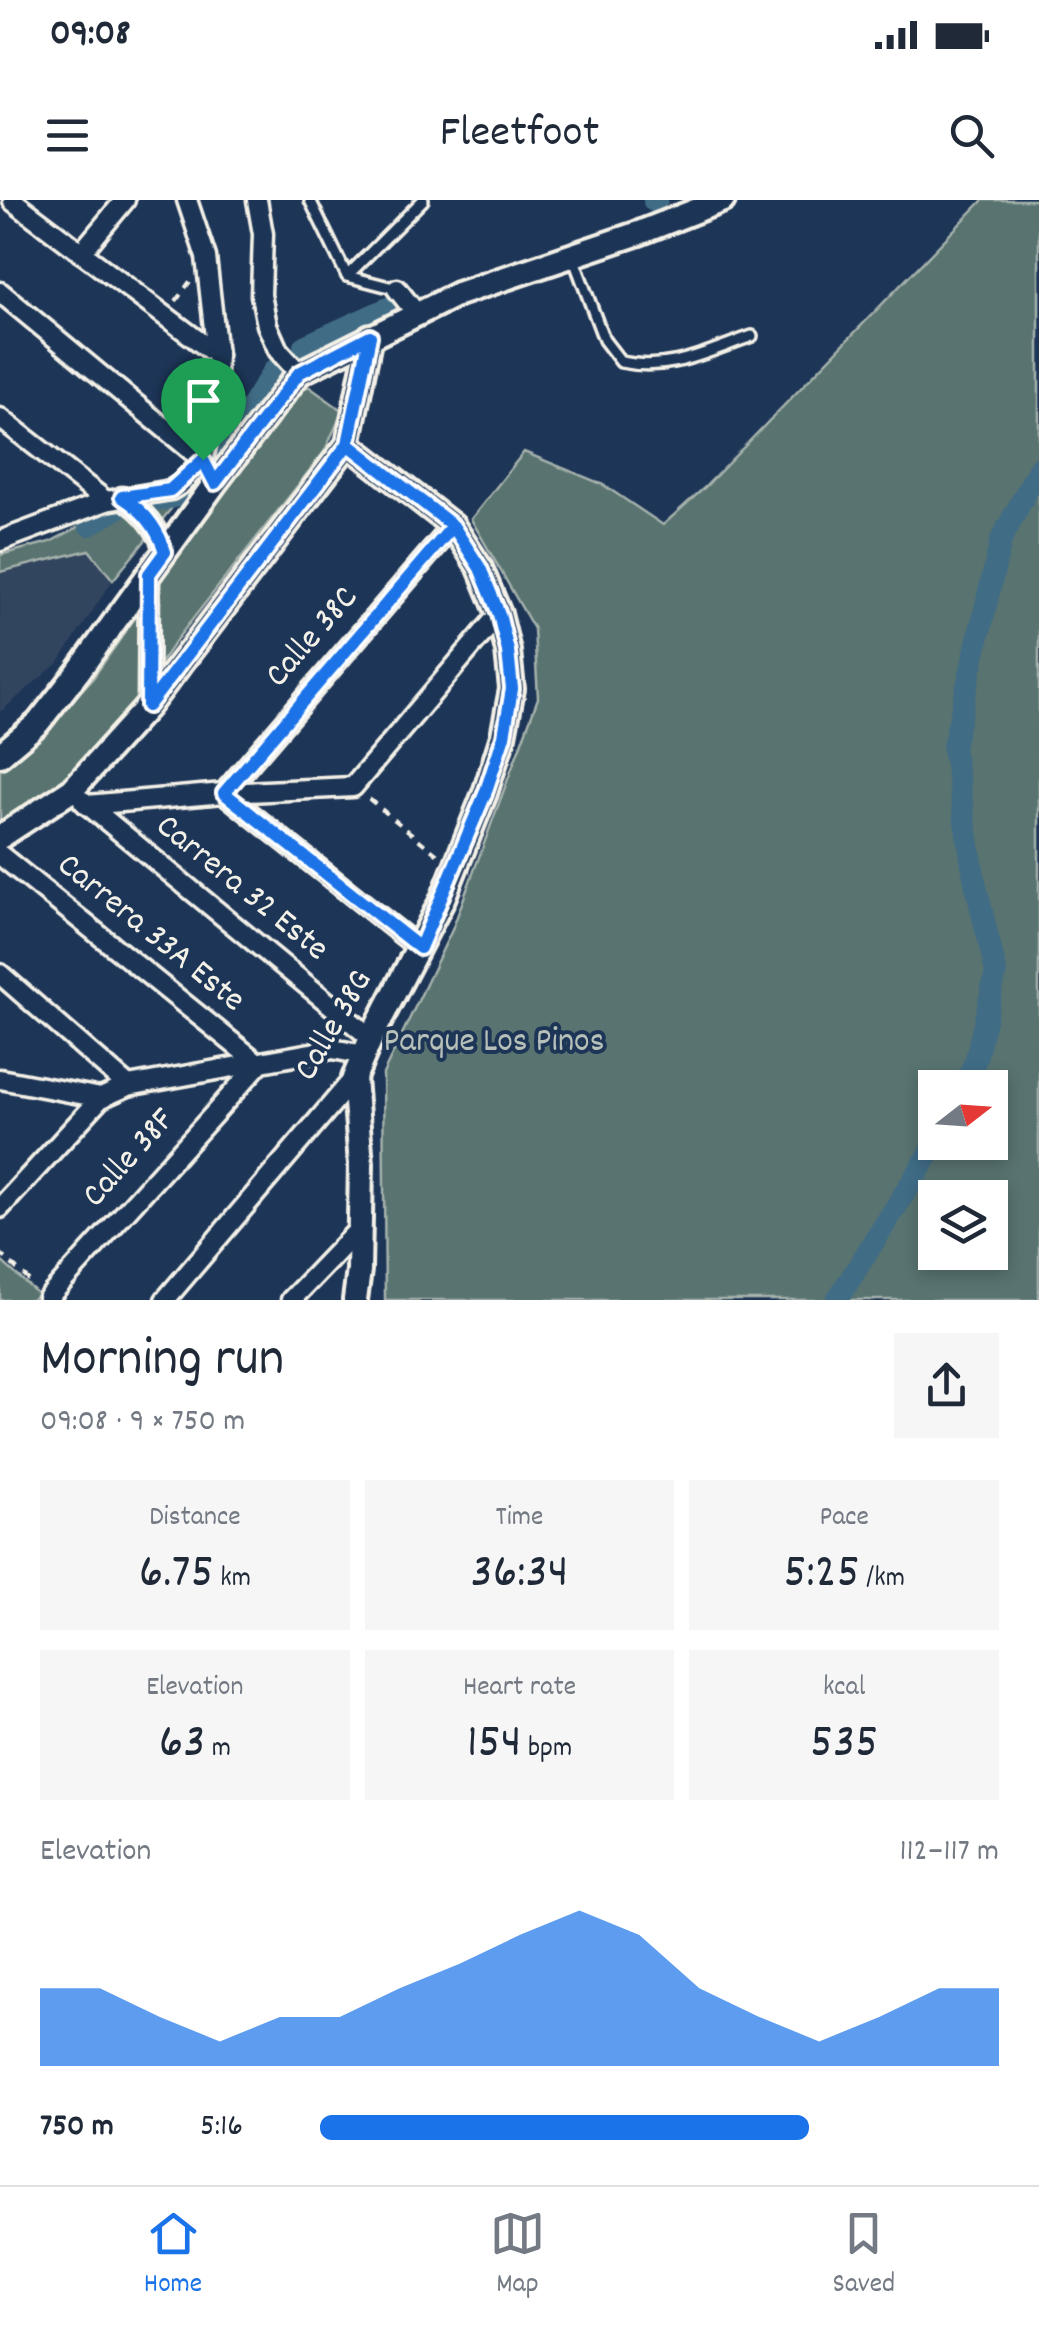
<!DOCTYPE html>
<meta charset="utf-8">
<style>
:root{--surface:#fff;--page:#f6f6f7;--text:#1f2937;--muted:#747a83;--line:#e0e1e3;--accent:#1a73e8}
body{margin:0;font-family:Dekko,sans-serif;background:var(--page);color:var(--text);height:100vh;display:flex;flex-direction:column;font-size:38px;white-space:nowrap}
*{box-sizing:border-box;margin:0}
p{font-size:32px;color:var(--muted)}
.icon{flex:none;width:55px;height:55px;fill:none;stroke:currentColor;stroke-width:2;stroke-linecap:round;stroke-linejoin:round}
.map{position:relative;height:1100px;overflow:hidden}
.sheet{display:flex;flex-direction:column;background:var(--surface);flex:1}
.sheet>*{flex:none}
.needle{width:65px;rotate:73deg}
.controls{position:absolute;left:918px;top:870px;display:grid;gap:20px}
.controls a{display:grid;place-items:center;width:90px;height:90px;border-radius:0px;background:var(--surface);box-shadow:0 5px 15px #0003;font-size:50px}
.pin{position:absolute;display:grid;place-items:center;width:85px;height:85px;color:#fff;margin:-102px -42px;border-radius:50% 50% 50% 0;rotate:-45deg;box-shadow:0 0 10px #0007}
.pin .icon{rotate:45deg}
.round{display:grid;place-items:center;flex:none;width:105px;height:105px;border-radius:0px;background:var(--page)}
.summary{display:flex;align-items:center;justify-content:space-between;height:170px;padding:0 40px}
h1{font-size:55px;font-weight:600;line-height:75px}
.stats{display:grid;grid-template-columns:repeat(3,1fr);gap:15px;height:170px;padding:10px 40px}
.stats div{display:grid;align-content:center;border-radius:0px;background:var(--page);text-align:center}
.stats b{font-size:50px;font-weight:600}
.stats small{font-size:28px;font-weight:400}
.stats p{font-size:28px}
.chart{height:280px;padding:20px 40px}
.chart p{display:flex;justify-content:space-between}
.chart svg{width:100%;height:180px;margin-top:10px;fill:var(--accent);opacity:.7}
ul{padding:0 40px;list-style:none;font-size:32px}
li{display:grid;grid-template-columns:160px 120px 1fr;align-items:center;height:75px}
li i{height:25px;border-radius:12px;background:var(--accent)}
.status{display:flex;justify-content:space-between;align-items:center;height:70px;padding:0 50px;background:var(--surface);direction:ltr}
.status svg{height:28px;fill:currentColor}
header{display:flex;justify-content:space-between;align-items:center;height:130px;padding:0 40px;background:var(--surface);font-size:45px;font-weight:600}
.tab-bar{display:flex;justify-content:space-around;align-items:center;height:140px;border-top:2px solid var(--line);background:var(--surface);font-size:28px;color:var(--muted)}
.tab-bar a{display:grid;justify-items:center;gap:5px}
.tab-bar .current{color:var(--accent)}
.map>svg:first-child{display:block}
.built{fill:#33445f}
.green{fill:#597370;stroke:#a6b2ac;stroke-width:2.5;fill-rule:evenodd}
.lines{fill:none;stroke-linecap:round;stroke-linejoin:round}
.canal{stroke:#416c86;stroke-width:22}
.service-casing{stroke:#f4f1e8;stroke-width:16}
.minor-casing{stroke:#f4f1e8;stroke-width:25}
.tertiary-casing{stroke:#f4f1e8;stroke-width:30}
.path{stroke:#f4f1e8;stroke-width:4;stroke-dasharray:8 8;stroke-linecap:butt}
.service{stroke:#1d3557;stroke-width:9}
.minor{stroke:#1d3557;stroke-width:18}
.tertiary{stroke:#1d3557;stroke-width:22}
.route-casing{stroke:#fff;stroke-width:20}
.route{stroke:#1a73e8;stroke-width:12}
.labels{text-anchor:middle;dominant-baseline:central;stroke-width:8;stroke-linejoin:round;paint-order:stroke}
.street-label{font-size:35px;fill:#f4f1e8;stroke:#1d3557}
.park-label{font-size:35px;fill:#b6bfb8;stroke:#1d3557}
</style>
<div class="status"><b>09:08</b><svg viewBox="0 0 49 12"><path d="M0 12V9h3v3zM5 12V6h3v6zM10 12V3h3v9zM15 12V0h3v12zM26 1h20v11H26zM47 4h2v5h-2z"/></svg></div>
<header><svg class="icon" aria-label="menu" viewBox="0 0 24 24"><path d="M4 6h16M4 12h16M4 18h16"/></svg>Fleetfoot<svg class="icon" aria-label="search" viewBox="0 0 24 24"><circle cx="10" cy="10" r="6"/><path d="M15 15l6 6"/></svg></header>
<div class="map">
<svg width="1039" height="1100" viewBox="0 0 1039 1100">
<rect width="100%" height="100%" fill="#1d3557"/>
<filter id="ink" filterUnits="userSpaceOnUse"><feTurbulence type="fractalNoise" baseFrequency=".01" numOctaves="2"/><feDisplacementMap in="SourceGraphic" scale="20" xChannelSelector="R" yChannelSelector="G"/><feConvolveMatrix kernelMatrix="1 2 1 2 8 2 1 2 1" color-interpolation-filters="sRGB"/></filter>
<g filter="url(#ink)">
<path class="built" d="M 90,350 L 113,380 L 59,462 L 0,512 L 0,372 Z"/>
<g class="green">
<path d="M 983,0 L 1039,0 L 1039,1100 L 385,1100 L 383,874 L 452,730 L 538,498 L 534,429 L 471,319 L 524,252 L 602,284 L 663,325 L 704,288 ZM 935,888 L 990,888 L 990,942 L 935,942 ZM 935,998 L 990,998 L 990,1052 L 935,1052 Z"/>
<path d="M 308,186 L 343,211 L 324,252 L 177,439 L 125,514 L 66,581 L 0,625 L 0,571 L 50,525 L 93,478 L 282,208 Z"/>
<path d="M 175,304 L 113,380 L 89,350 L 0,372 L 0,355 L 50,342 L 99,316 Z"/>
<path d="M 0,1060 L 38,1094 L 32,1100 L 0,1100 Z"/>
</g>
<g class="lines">
<g class="canal">
<path d="M 654,1 L 657,0"/>
<path d="M 304,146 L 397,104"/>
<path d="M 219,258 L 274,170"/>
<path d="M 150,302 L 188,294 L 201,282"/>
<path d="M 89,325 L 118,308"/>
<path d="M 963,888 L 976,859 L 996,772 L 975,682 L 953,547 L 1001,340 L 1039,268"/>
<path d="M 837,1100 L 937,942"/>
</g>
<g class="service-casing">
<g id="service">
<path d="M 310,0 L 347,76 L 397,89"/>
<path d="M 573,57 L 604,140 L 621,162 C 670,172 706,152 752,136"/>
<path d="M 347,76 L 423,0"/>
</g>
</g>
<g class="minor-casing">
<g id="minor">
<path d="M 257,0 L 263,34 L 261,95 L 267,125 L 278,150 L 299,173"/>
<path d="M 13,1 L 217,155"/>
<path d="M 81,53 L 125,0"/>
<path d="M 397,89 L 416,113"/>
<path d="M 0,92 L 203,260 L 208,269"/>
<path d="M 0,218 L 106,301"/>
<path d="M 122,297 C 142,310 158,328 165,352"/>
<path d="M 0,341 L 106,301 L 171,290 L 181,284 L 203,260 L 214,208 L 217,155 L 206,57 L 187,0"/>
<path d="M 148,506 L 149,374"/>
<path d="M 83,601 L 371,838"/>
<path d="M 87,605 L 224,593 L 353,587 L 499,414"/>
<path d="M 0,655 L 259,864 L 48,1098 L 51,1100"/>
<path d="M 419,748 L 224,593 L 453,326"/>
<path d="M 0,774 L 128,886"/>
<path d="M 0,879 L 101,898 L 128,886 L 333,849 L 364,855"/>
<path d="M 0,1008 L 101,898"/>
<path d="M 165,1100 L 354,878"/>
<path d="M 291,1100 L 360,1028"/>
</g>
</g>
<g class="tertiary-casing">
<g id="tertiary">
<path d="M 348,244 L 453,326 L 480,368 L 499,414 L 508,451 L 512,489 L 503,536 L 485,593 L 442,701 L 371,838 L 354,878 L 361,964 L 359,1070 L 355,1100"/>
<path d="M 0,555 L 38,523 L 78,472 L 215,283 L 299,173 L 458,94 L 639,33 L 723,0"/>
<path d="M 0,637 L 72,590 L 148,506 L 348,244 L 370,136"/>
</g>
</g>
<g class="path">
<path d="M 176,101 L 191,80"/>
<path d="M 369,599 L 439,656"/>
<path d="M 0,1053 L 33,1084"/>
</g>
<use href="#service" class="service"/>
<use href="#minor" class="minor"/>
<use href="#tertiary" class="tertiary"/>
</g>
</g>
<g class="lines" filter="url(#ink)">
<g class="route-casing">
<path id="route" d="M 203,260 L 215,283 L 299,173 L 370,136 L 348,244 L 453,326 L 480,368 L 499,414 L 508,451 L 512,489 L 504,536 L 485,594 L 420,748 L 224,593 L 453,326 L 348,244 L 148,506 L 149,374 L 165,352 C 158,329 143,310 122,297 L 170,290 L 203,260"/>
</g>
<use href="#route" class="route"/>
</g>
<g class="labels">
<g class="street-label">
<text transform="translate(313 438) rotate(-49)">Calle 38C</text>
<text transform="translate(241 689) rotate(39)">Carrera 32 Este</text>
<text transform="translate(150 734) rotate(39)">Carrera 33A Este</text>
<text transform="translate(335 826) rotate(-60)">Calle 38G</text>
<text transform="translate(130 959) rotate(-48)">Calle 38F</text>
</g>
<g class="park-label">
<text x="494" y="843">Parque Los Pinos</text>
</g>
</g>
</svg>
<div class="controls">
<a><svg class="needle" viewBox="-14 -14 28 28"><path d="M0-13l5 13h-10z" fill="#e53935"/><path d="M0 13l5-13h-10z" fill="#747a83"/></svg></a>
<a><svg class="icon" aria-label="layers" viewBox="0 0 24 24"><path d="M12 4l9 5-9 5-9-5zM3 14l9 5 9-5"/></svg></a>
</div>
<div class="pin" style="left:203px;top:260px;background:#1e9e55"><svg class="icon" aria-label="arrive" viewBox="0 0 24 24"><path d="M6 21V4h12l-3 4 3 4H6"/></svg></div>
</div>
<section class="sheet">
<div class="summary"><div><h1>Morning run</h1><p>09:08 · 9 × 750 m</p></div><a class="round"><svg class="icon" aria-label="share" viewBox="0 0 24 24"><path d="M12 15V3M7 8l5-5 5 5M5 13v7h14v-7"/></svg></a></div>
<div class="stats">
<div><p>Distance</p><b>6.75<small> km</small></b></div>
<div><p>Time</p><b>36:34</b></div>
<div><p>Pace</p><b>5:25<small> /km</small></b></div>
</div>
<div class="stats">
<div><p>Elevation</p><b>63<small> m</small></b></div>
<div><p>Heart rate</p><b>154<small> bpm</small></b></div>
<div><p>kcal</p><b>535</b></div>
</div>
<div class="chart"><p><span>Elevation</span>112–117 m</p>
<svg viewBox="0 0 160 44" preserveAspectRatio="none"><path d="M0 44V25L10 25L20 32L30 38L40 32L50 32L60 25L70 19L80 12L90 6L100 12L110 25L120 32L130 38L140 32L150 25L160 25V44z"/></svg>
</div>
<ul>
<li><b>750 m</b>5:16<i style="width:72%"></i></li>
</ul>
</section>
<nav class="tab-bar">
<a class="current"><svg class="icon" aria-label="home" viewBox="0 0 24 24"><path d="M3 11l9-7 9 7M6 9v11h12V9"/></svg>Home</a>
<a><svg class="icon" aria-label="map" viewBox="0 0 24 24"><path d="M3 6l6-2 6 2 6-2v14l-6 2-6-2-6 2zM9 4v14M15 6v14"/></svg>Map</a>
<a><svg class="icon" aria-label="saved" viewBox="0 0 24 24"><path d="M7 4h10v16l-5-4-5 4z"/></svg>Saved</a>
</nav>
